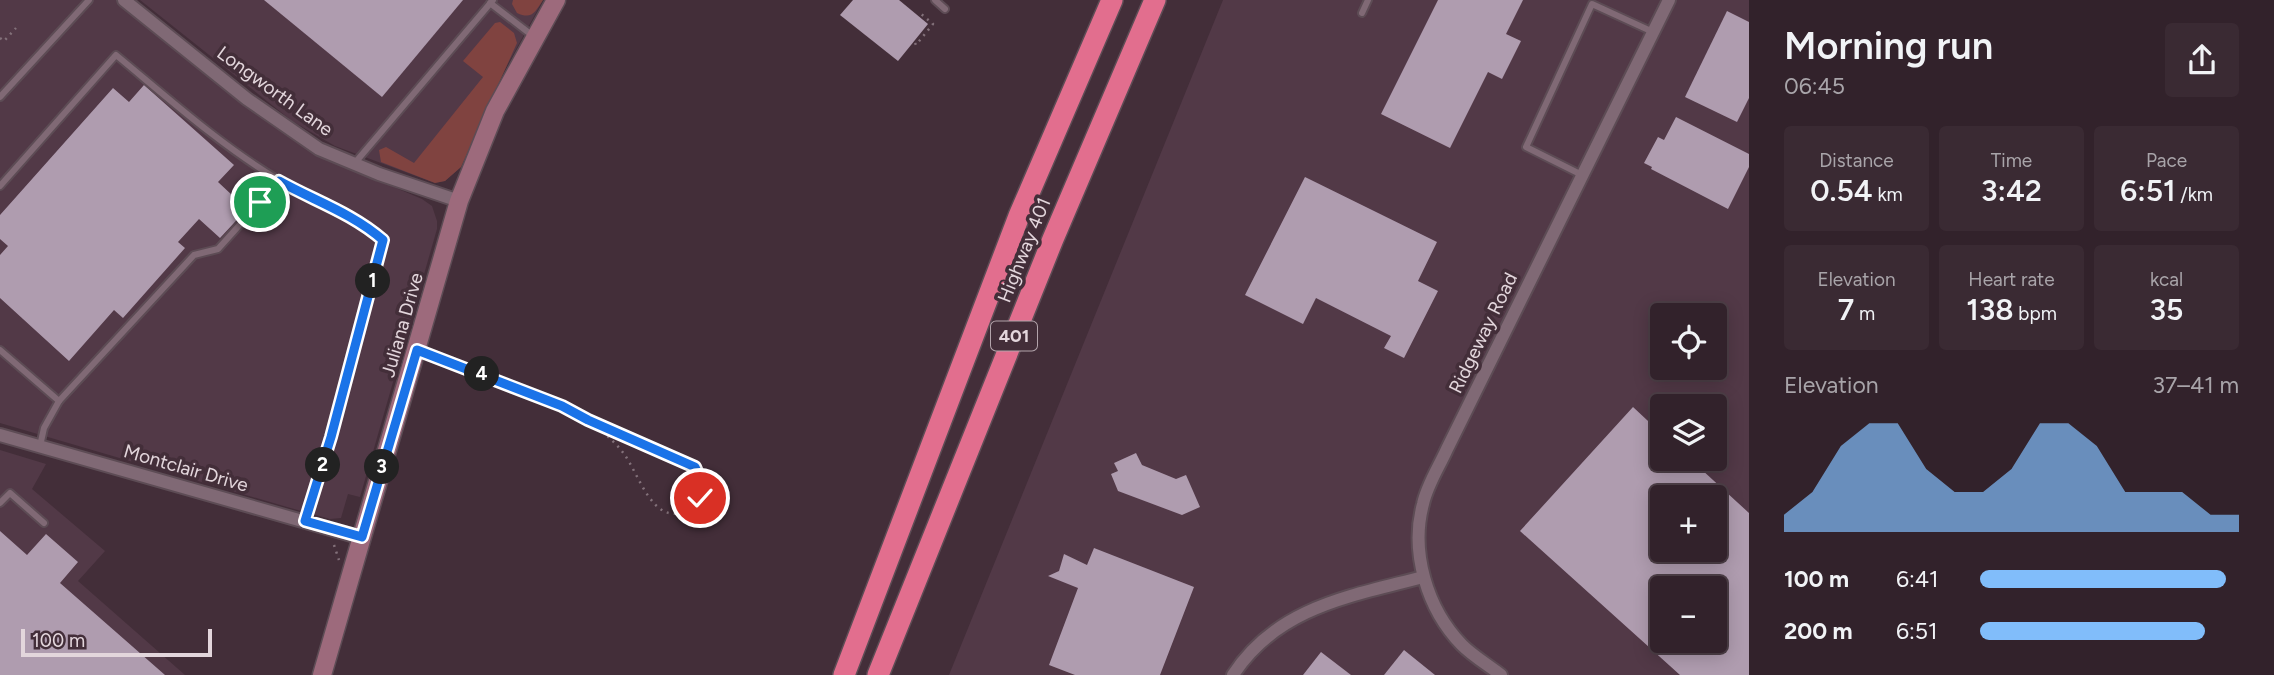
<!DOCTYPE html>
<meta charset="utf-8">
<style>
:root{--surface:#32222b;--page:#3a2a33;--text:#f1f3f6;--muted:#a8a4a9;--line:#4d3f47;--accent:#81bdfa}
body{margin:0;font-family:Figtree,sans-serif;background:var(--page);color:var(--text);height:100vh;display:flex;flex-direction:column;font-size:26px;white-space:nowrap}
*{box-sizing:border-box;margin:0}
p{font-size:23px;color:var(--muted)}
.icon{flex:none;width:38px;height:38px;fill:none;stroke:currentColor;stroke-width:2;stroke-linecap:round;stroke-linejoin:round}
.map{position:relative;flex:1;overflow:hidden}
.side{display:flex;flex-direction:column;background:var(--surface);width:525px}
.side>*{flex:none}
.controls{position:absolute;left:1650px;top:303px;display:grid;gap:14px}
.controls a{display:grid;place-items:center;width:77px;height:77px;border-radius:7px;background:var(--surface);box-shadow:0 4px 18px #0003,0 0 0 2px var(--line);font-size:35px}
.scale{position:absolute;left:21px;bottom:18px;width:191px;box-sizing:border-box;padding-left:7px;border:4px solid #e3d6dc;border-top:0;font-size:19px;line-height:24px;white-space:nowrap;color:#e3d6dc;-webkit-text-stroke:5px #432e39;paint-order:stroke}
.pin{position:absolute;display:grid;place-items:center;width:60px;height:60px;color:#fff;margin:-30px;border:4px solid #fff;border-radius:50%;box-shadow:0 2px 7px #0007}
.km{position:absolute;width:35px;height:35px;margin:-18px;border-radius:50%;background:#222;color:#fff;font-size:19px;line-height:35px;text-align:center}
.round{display:grid;place-items:center;flex:none;width:74px;height:74px;border-radius:7px;background:var(--page)}
.head{display:flex;align-items:center;justify-content:space-between;height:119px;padding:0 35px}
h1{font-size:38px;font-weight:600;line-height:52px}
.stats{display:grid;grid-template-columns:repeat(3,1fr);gap:10px;height:119px;padding:7px 35px}
.stats div{display:grid;align-content:center;border-radius:7px;background:var(--page);text-align:center}
.stats b{font-size:30px;font-weight:600}
.stats small{font-size:19px;font-weight:400}
.stats p{font-size:19px}
.chart{height:196px;padding:14px 35px}
.chart p{display:flex;justify-content:space-between}
.chart svg{width:100%;height:126px;margin-top:7px;fill:var(--accent);opacity:.7}
ul{padding:0 35px;list-style:none;font-size:23px}
li{display:grid;grid-template-columns:112px 84px 1fr;align-items:center;height:52px}
li i{height:18px;border-radius:9px;background:var(--accent)}
main{display:flex;flex:1;min-height:0}
.map>svg:first-child{display:block}
.built{fill:#523947;fill-rule:evenodd}
.green{fill:#804340}
.building{fill:#af9caf;fill-rule:evenodd}
.lines{fill:none;stroke-linecap:round;stroke-linejoin:round}
.lane-casing{stroke:#5d4c55;stroke-width:10}
.street-casing{stroke:#5d4c55;stroke-width:16}
.secondary-casing{stroke:#5d4c55;stroke-width:21}
.highway-casing{stroke:#5d4c55;stroke-width:24}
.path{stroke:#83717a;stroke-width:2.5;stroke-dasharray:2 5;stroke-linecap:butt}
.lane{stroke:#806975;stroke-width:6}
.street{stroke:#806975;stroke-width:12}
.secondary{stroke:#9d6a7c;stroke-width:18}
.highway{stroke:#e26e8e;stroke-width:21}
.route-casing{stroke:#fff;stroke-width:14}
.route{stroke:#1a73e8;stroke-width:9}
.labels{text-anchor:middle;dominant-baseline:central;stroke-width:7;stroke-linejoin:round;paint-order:stroke}
.shield{fill:#432e39;stroke:#b3a4ab;stroke-width:2}
.shield-label{font-size:18px;font-weight:bold;fill:#e3d6dc}
.street-label{font-size:19px;fill:#e3d6dc;stroke:#432e39}
</style>
<main>
<div class="map">
<svg width="1749" height="675" viewBox="0 0 1749 675">
<rect width="100%" height="100%" fill="#432e39"/>
<g class="built">
<path d="M 0,0 L 138,0 L 128,12 L 274,127 L 342,165 L 422,199 L 432,206 L 437,221 L 437,229 L 360,497 L 348,494 L 341,518 L 330,519 L 287,507 L 0,423 Z"/>
<path d="M 140,0 L 543,0 L 498,82 L 461,167 L 445,181 L 435,183 L 335,146 L 292,121 Z"/>
<path d="M 1223,0 L 1749,0 L 1749,675 L 949,675 ZM 1662,315 L 1715,315 L 1715,368 L 1662,368 ZM 1662,406 L 1715,406 L 1715,458 L 1662,458 ZM 1662,497 L 1715,497 L 1715,550 L 1662,550 ZM 1662,588 L 1715,588 L 1715,640 L 1662,640 Z"/>
<path d="M 0,450 L 46,464 L 32,489 L 105,551 L 78,581 L 185,675 L 0,675 Z"/>
</g>
<g class="green">
<path d="M 513,0 L 543,0 C 535,12 532,20 517,13 L 512,4 Z"/>
<path d="M 500,22 L 514,33 L 517,43 L 461,167 L 445,181 L 435,183 L 381,162 L 379,150 L 386,147 L 414,163 L 483,77 L 463,61 L 495,23 Z"/>
</g>
<g class="building">
<path d="M 264,0 L 463,0 L 382,97 Z"/>
<path d="M 853,0 L 899,0 L 928,24 L 898,61 L 840,15 Z"/>
<path d="M 1438,0 L 1523,0 L 1506,34 L 1521,41 L 1502,79 L 1488,72 L 1450,148 L 1381,114 Z"/>
<path d="M 1727,11 L 1749,22 L 1749,98 L 1737,122 L 1685,97 Z"/>
<path d="M 144,85 L 234,165 L 218,182 L 247,209 L 220,238 L 199,219 L 178,242 L 185,248 L 123,318 L 114,310 L 69,361 L 0,298 L 0,255 L 8,246 L 0,239 L 0,215 L 113,88 L 129,102 Z"/>
<path d="M 1676,117 L 1749,154 L 1749,167 L 1728,209 L 1651,169 L 1652,167 L 1644,163 L 1658,137 L 1664,140 Z"/>
<path d="M 1305,177 L 1437,242 L 1418,281 L 1438,291 L 1404,358 L 1384,348 L 1391,336 L 1316,298 L 1303,324 L 1245,295 Z"/>
<path d="M 1633,407 L 1662,434 L 1662,458 L 1689,458 L 1749,513 L 1749,675 L 1680,675 L 1520,531 ZM 1662,497 L 1715,497 L 1715,550 L 1662,550 ZM 1662,588 L 1715,588 L 1715,640 L 1662,640 Z"/>
<path d="M 1136,453 L 1142,465 L 1176,479 L 1186,475 L 1200,507 L 1182,515 L 1118,491 L 1111,474 L 1118,471 L 1114,463 Z"/>
<path d="M 0,531 L 27,555 L 46,534 L 78,562 L 60,583 L 165,675 L 0,675 Z"/>
<path d="M 1094,548 L 1194,587 L 1160,675 L 1075,675 L 1049,665 L 1078,588 L 1048,576 L 1059,571 L 1064,554 L 1087,565 Z"/>
<path d="M 1404,650 L 1435,675 L 1384,675 Z"/>
<path d="M 1321,652 L 1351,675 L 1303,675 Z"/>
</g>
<g class="lines">
<g class="lane-casing">
<g id="lane">
<path d="M 935,0 L 945,9"/>
<path d="M 490,3 L 533,36"/>
<path d="M 1362,13 L 1368,0"/>
<path d="M 0,97 L 89,0"/>
<path d="M 354,164 L 493,0"/>
<path d="M 1582,175 L 1526,147 L 1592,4 L 1653,32"/>
<path d="M 0,186 L 116,55 C 168,98 219,144 277,179 C 313,201 351,212 383,240 L 331,437 L 305,521"/>
<path d="M 0,350 L 59,401"/>
<path d="M 40,446 L 44,428 L 59,401 L 194,255 L 218,249 L 279,181"/>
<path d="M 0,503 L 10,493 L 44,523"/>
</g>
</g>
<g class="street-casing">
<g id="street">
<path d="M 124,0 L 247,99 L 319,149 L 379,174 L 459,201"/>
<path d="M 0,435 L 362,538"/>
<path d="M 1233,675 C 1277,607 1351,596 1423,577"/>
<path d="M 1501,675 C 1488,665 1473,656 1462,645 C 1427,609 1410,552 1423,504 C 1427,485 1439,467 1447,449 L 1669,0"/>
</g>
</g>
<g class="secondary-casing">
<path id="secondary" d="M 322,675 L 459,201 L 495,111 L 556,0"/>
</g>
<g class="highway-casing">
<g id="highway">
<path d="M 844,675 L 1019,216 L 1112,0"/>
<path d="M 878,675 L 1053,239 L 1155,0"/>
</g>
</g>
<g class="path">
<path d="M 0,38 L 4,41 L 16,28"/>
<path d="M 915,43 L 916,45 L 933,24 L 920,13"/>
<path d="M 430,355 L 563,406 L 588,420 L 695,467 C 699,477 704,488 699,498 C 696,506 691,509 684,512 C 652,524 639,474 624,454 C 614,440 601,431 588,420"/>
<path d="M 334,545 L 339,560"/>
</g>
<use href="#lane" class="lane"/>
<use href="#street" class="street"/>
<use href="#secondary" class="secondary"/>
<use href="#highway" class="highway"/>
</g>
<g class="lines">
<g class="route-casing">
<path id="route" d="M 260,202 L 279,181 C 315,201 352,213 383,240 L 331,437 L 305,521 L 362,537 L 417,350 L 562,406 L 588,420 L 695,467 L 701,481 L 700,498"/>
</g>
<use href="#route" class="route"/>
</g>
<g class="labels">
<rect class="shield" x="991" y="321.5" width="46" height="29" rx="5"/>
<g class="shield-label">
<text x="1014" y="336">401</text>
</g>
<g class="street-label">
<text transform="translate(275 91) rotate(36)">Longworth Lane</text>
<text transform="translate(1024 250) rotate(-68)">Highway 401</text>
<text transform="translate(402 325) rotate(-74)">Juliana Drive</text>
<text transform="translate(1483 333) rotate(-64)">Ridgeway Road</text>
<text transform="translate(186 468) rotate(16)">Montclair Drive</text>
</g>
</g>
</svg>
<div class="controls">
<a><svg class="icon" aria-label="locate" viewBox="0 0 24 24"><circle cx="12" cy="12" r="6"/><path d="M12 2v4M12 18v4M2 12h4M18 12h4"/></svg></a>
<a><svg class="icon" aria-label="layers" viewBox="0 0 24 24"><path d="M12 4l9 5-9 5-9-5zM3 14l9 5 9-5"/></svg></a>
<a>+</a>
<a>−</a>
</div>
<div class="scale">100 m</div>
<div class="pin" style="left:260px;top:202px;background:#1e9e55"><svg class="icon" aria-label="arrive" viewBox="0 0 24 24"><path d="M6 21V4h12l-3 4 3 4H6"/></svg></div>
<div class="pin" style="left:700px;top:498px;background:#d93025"><svg class="icon" aria-label="check" viewBox="0 0 24 24"><path d="M5 12l5 5 9-10"/></svg></div>
<b class="km" style="left:373px;top:281px">1</b>
<b class="km" style="left:323px;top:465px">2</b>
<b class="km" style="left:382px;top:467px">3</b>
<b class="km" style="left:482px;top:374px">4</b>
</div>
<section class="side">
<div class="head"><div><h1>Morning run</h1><p>06:45</p></div><a class="round"><svg class="icon" aria-label="share" viewBox="0 0 24 24"><path d="M12 15V3M7 8l5-5 5 5M5 13v7h14v-7"/></svg></a></div>
<div class="stats">
<div><p>Distance</p><b>0.54<small> km</small></b></div>
<div><p>Time</p><b>3:42</b></div>
<div><p>Pace</p><b>6:51<small> /km</small></b></div>
</div>
<div class="stats">
<div><p>Elevation</p><b>7<small> m</small></b></div>
<div><p>Heart rate</p><b>138<small> bpm</small></b></div>
<div><p>kcal</p><b>35</b></div>
</div>
<div class="chart"><p><span>Elevation</span>37–41 m</p>
<svg viewBox="0 0 160 44" preserveAspectRatio="none"><path d="M0 44V38L10 30L20 14L30 6L40 6L50 22L60 30L70 30L80 22L90 6L100 6L110 14L120 30L130 30L140 30L150 38L160 38V44z"/></svg>
</div>
<ul>
<li><b>100 m</b>6:41<i style="width:95%"></i></li>
<li><b>200 m</b>6:51<i style="width:87%"></i></li>
</ul>
</section>
</main>
